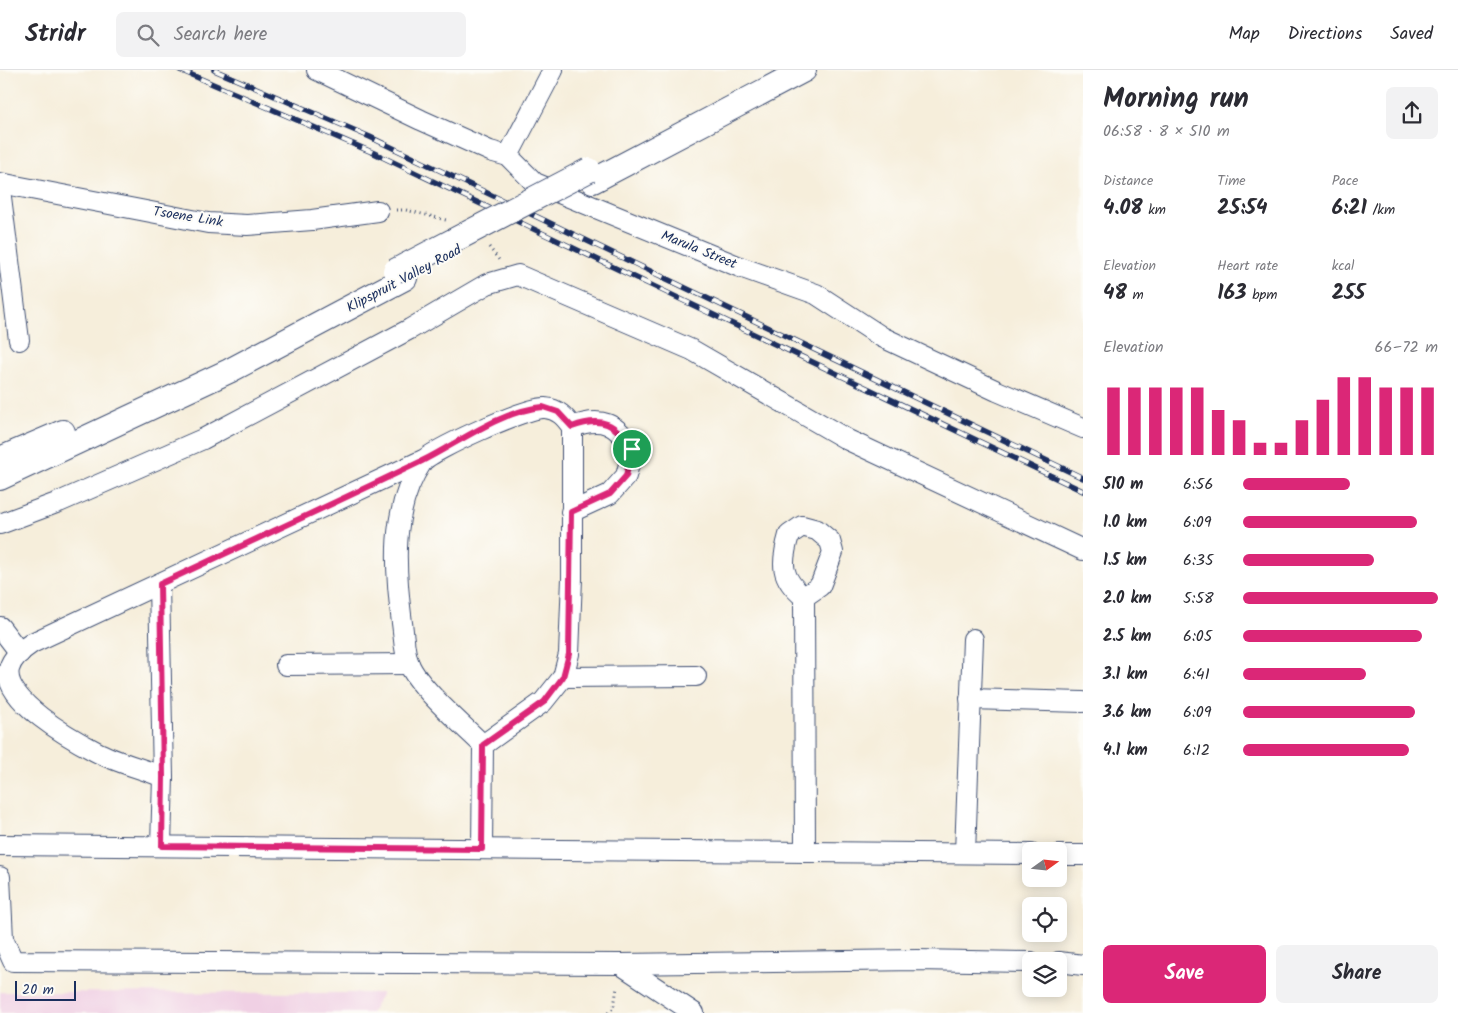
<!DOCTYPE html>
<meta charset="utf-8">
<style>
:root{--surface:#fff;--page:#f2f2f3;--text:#2b2b33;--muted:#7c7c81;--line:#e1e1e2;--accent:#db2777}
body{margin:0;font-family:Kalam,sans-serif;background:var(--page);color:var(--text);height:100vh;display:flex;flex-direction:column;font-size:19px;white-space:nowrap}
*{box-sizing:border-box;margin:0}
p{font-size:16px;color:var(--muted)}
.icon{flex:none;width:28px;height:28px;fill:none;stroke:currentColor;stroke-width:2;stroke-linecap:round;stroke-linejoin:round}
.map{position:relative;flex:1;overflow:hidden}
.drawer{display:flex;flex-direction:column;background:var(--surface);width:375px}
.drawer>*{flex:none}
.needle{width:32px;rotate:75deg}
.buttons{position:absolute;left:1022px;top:772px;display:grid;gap:10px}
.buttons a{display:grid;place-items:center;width:45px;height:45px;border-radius:8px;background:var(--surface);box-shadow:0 2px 12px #0003;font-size:25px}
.scale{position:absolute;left:15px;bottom:12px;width:61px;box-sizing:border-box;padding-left:5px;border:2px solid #1b2f5e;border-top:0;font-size:14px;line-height:18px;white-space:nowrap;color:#1b2f5e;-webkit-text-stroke:4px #fdfcf7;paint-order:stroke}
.pin{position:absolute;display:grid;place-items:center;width:42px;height:42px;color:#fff;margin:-21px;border:2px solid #fff;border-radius:50%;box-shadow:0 1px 5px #0007}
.round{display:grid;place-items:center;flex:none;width:52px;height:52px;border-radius:8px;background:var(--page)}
.head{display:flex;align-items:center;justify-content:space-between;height:85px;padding:0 20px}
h1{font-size:28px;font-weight:800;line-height:38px}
.metrics{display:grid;grid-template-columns:repeat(3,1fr);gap:8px;height:85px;padding:5px 20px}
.metrics div{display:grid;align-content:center}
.metrics b{font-size:21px;font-weight:800}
.metrics small{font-size:14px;font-weight:400}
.metrics p{font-size:14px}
.chart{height:140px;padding:10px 20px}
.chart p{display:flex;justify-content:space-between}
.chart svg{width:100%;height:90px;margin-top:5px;stroke:var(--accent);stroke-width:6}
.button{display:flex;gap:10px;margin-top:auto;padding:10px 20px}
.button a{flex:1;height:58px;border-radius:8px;background:var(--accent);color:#fff;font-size:20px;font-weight:800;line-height:58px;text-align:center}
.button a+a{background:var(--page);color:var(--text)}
ul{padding:0 20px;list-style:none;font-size:16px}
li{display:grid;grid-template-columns:80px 60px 1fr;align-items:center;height:38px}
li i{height:12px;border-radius:6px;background:var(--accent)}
header{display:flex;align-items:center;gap:30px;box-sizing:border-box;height:70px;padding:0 25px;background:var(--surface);border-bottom:1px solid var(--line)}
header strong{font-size:24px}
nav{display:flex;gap:28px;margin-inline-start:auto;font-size:18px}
.search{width:350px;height:45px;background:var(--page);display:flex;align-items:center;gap:12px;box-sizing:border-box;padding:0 18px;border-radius:8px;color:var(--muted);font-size:19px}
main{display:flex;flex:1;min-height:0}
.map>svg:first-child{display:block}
.built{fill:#f0d0e4}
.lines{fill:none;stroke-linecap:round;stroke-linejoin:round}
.minor-casing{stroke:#3c4c71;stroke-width:22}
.tertiary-casing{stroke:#3c4c71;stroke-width:26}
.path{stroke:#3c4c71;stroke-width:3;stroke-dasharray:1 4;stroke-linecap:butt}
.minor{stroke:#fff;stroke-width:20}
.tertiary{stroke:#fff;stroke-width:24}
.rail-casing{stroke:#1b2f5e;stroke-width:5.5}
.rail{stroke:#fdfcf7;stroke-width:4;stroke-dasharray:11;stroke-linecap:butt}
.tertiary-bridge-casing{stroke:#3c4c71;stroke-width:26;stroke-linecap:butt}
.tertiary-bridge{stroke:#fff;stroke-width:24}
.route-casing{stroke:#fff;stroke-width:10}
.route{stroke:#db2777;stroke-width:6}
.labels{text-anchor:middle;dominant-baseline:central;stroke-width:4;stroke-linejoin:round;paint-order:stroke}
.street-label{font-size:14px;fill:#1b2f5e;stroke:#fdfcf7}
</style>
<header>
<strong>Stridr</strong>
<div class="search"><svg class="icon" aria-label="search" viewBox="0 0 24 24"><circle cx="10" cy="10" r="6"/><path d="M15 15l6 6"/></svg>Search here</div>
<nav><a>Map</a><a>Directions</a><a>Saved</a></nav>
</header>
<main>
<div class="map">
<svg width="1083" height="943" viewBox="0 0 1083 943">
<rect width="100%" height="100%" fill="#fdfcf7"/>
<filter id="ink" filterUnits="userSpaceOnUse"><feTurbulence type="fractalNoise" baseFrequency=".02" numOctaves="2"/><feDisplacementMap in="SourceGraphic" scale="10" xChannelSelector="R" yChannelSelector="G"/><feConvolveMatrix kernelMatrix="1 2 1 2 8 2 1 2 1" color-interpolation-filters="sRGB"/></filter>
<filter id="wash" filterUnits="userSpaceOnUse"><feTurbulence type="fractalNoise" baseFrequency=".0096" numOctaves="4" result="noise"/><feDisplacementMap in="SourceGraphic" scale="20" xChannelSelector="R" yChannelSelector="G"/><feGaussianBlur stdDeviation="1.12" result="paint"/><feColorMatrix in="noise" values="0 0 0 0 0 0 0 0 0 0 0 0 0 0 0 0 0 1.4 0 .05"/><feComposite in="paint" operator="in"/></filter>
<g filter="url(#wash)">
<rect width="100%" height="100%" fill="#f6eedb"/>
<path class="built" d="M 0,922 L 382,923 L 371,943 L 0,943 Z"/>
</g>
<g filter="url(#ink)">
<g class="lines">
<g class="minor-casing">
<g id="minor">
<path d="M 317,0 L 421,50 L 490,81 L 508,86 L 535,113 L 740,197 L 816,224 L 882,267 L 997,321 L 1083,358"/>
<path d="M 508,86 L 553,0"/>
<path d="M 0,113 L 208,153 L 247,155 L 312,150 L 378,141"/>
<path d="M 0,119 L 19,270"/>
<path d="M 571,442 L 610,424 L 626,406 L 633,379 C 616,353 602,346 572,357"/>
<path d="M 0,454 L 59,432 L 203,369 L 410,259 L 487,214 L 518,205 L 692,280 L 848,370 L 1083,480"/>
<path d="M 159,514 L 163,707 L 161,775"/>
<path d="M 804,527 L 820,516 L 833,482 L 830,471 L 817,460 L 802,456 L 789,465 C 781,493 780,508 804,527 L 805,782"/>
<path d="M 0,557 L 20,583"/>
<path d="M 286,595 L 409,594"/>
<path d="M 563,607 L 696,606"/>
<path d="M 970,629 L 1083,632"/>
<path d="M 163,707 C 141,698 115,692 95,681 C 72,669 2,630 9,599 C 12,587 23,579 32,573 L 423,390"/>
<path d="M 0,775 L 1031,784"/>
<path d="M 482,779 L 483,675 C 463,655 419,618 409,594 C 404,583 404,566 402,553 C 395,500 390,439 422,392 C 431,380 529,336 545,338 C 558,339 565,347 572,357 L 572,508 L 569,584 L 563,607 L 543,632 L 483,675"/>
<path d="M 965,783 L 973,569"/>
<path d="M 1059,785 L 1083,785"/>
<path d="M 0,807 L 3,869 L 13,891 L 620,894 L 917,890 L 1031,892"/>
<path d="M 1059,892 L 1083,895"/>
<path d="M 620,894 L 694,943"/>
</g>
</g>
<g class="tertiary-casing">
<g id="tertiary">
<path d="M 593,111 L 804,0"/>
<path d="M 0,389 L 63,362"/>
<path d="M 0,408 L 229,301 L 405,208"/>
</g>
</g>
<g class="path">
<path d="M 396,140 L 406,140 L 446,150"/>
<path d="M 489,177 L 499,190"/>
<path d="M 608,943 L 614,937 L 617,917"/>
</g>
<use href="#minor" class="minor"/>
<use href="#tertiary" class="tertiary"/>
<g class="rail-casing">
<g id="rail">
<path d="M 180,0 L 374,83 L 1083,421"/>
<path d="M 214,0 L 370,67 L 1083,408"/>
</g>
</g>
<use href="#rail" class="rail"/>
<g class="tertiary-bridge-casing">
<path id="tertiary-bridge" d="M 395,201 L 589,100"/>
</g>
<use href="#tertiary-bridge" class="tertiary-bridge"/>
</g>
</g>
<g class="lines" filter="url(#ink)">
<g class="route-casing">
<path id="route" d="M 543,337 L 558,342 L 572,357 C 602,346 616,353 632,379 L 626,406 L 610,424 L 571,442 L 569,584 L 563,607 L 544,632 L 483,675 L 482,779 L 162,776 L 163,707 L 160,514 C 247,473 335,433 422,391 C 460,372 500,341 543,337 Z"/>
</g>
<use href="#route" class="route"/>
</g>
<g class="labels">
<g class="street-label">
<text transform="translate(188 147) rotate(9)">Tsoene Link</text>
<text transform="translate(699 180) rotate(22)">Marula Street</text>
<text transform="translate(404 209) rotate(-28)">Klipspruit Valley Road</text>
</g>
</g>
</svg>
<div class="buttons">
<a><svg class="needle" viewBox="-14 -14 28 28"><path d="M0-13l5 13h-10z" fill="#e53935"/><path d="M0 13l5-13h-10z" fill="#7c7c81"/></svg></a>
<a><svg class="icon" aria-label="locate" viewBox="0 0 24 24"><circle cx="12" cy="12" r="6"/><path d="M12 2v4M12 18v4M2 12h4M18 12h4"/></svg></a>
<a><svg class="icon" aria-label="layers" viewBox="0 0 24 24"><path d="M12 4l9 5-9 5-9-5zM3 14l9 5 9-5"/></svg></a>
</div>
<div class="scale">20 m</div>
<div class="pin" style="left:632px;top:379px;background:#1e9e55"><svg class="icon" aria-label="arrive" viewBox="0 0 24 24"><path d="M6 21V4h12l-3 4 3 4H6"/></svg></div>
</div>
<section class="drawer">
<div class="head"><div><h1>Morning run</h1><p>06:58 · 8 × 510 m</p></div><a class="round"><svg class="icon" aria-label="share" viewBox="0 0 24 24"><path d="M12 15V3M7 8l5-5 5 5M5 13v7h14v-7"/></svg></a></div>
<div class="metrics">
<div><p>Distance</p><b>4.08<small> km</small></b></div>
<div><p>Time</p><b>25:54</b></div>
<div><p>Pace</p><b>6:21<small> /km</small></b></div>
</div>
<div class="metrics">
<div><p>Elevation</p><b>48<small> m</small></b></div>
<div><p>Heart rate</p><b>163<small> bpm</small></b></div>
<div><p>kcal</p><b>255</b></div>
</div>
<div class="chart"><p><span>Elevation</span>66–72 m</p>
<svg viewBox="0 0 160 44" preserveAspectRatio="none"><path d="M5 44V11M15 44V11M25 44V11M35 44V11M45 44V11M55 44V22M65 44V27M75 44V38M85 44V38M95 44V27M105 44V17M115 44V6M125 44V6M135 44V11M145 44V11M155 44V11"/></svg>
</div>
<ul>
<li><b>510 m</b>6:56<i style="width:55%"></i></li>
<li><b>1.0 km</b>6:09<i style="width:89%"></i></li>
<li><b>1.5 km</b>6:35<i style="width:67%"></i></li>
<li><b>2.0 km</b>5:58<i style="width:100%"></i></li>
<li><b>2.5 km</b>6:05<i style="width:92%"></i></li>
<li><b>3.1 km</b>6:41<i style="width:63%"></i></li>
<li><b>3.6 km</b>6:09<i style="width:88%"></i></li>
<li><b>4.1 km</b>6:12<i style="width:85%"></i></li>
</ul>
<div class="button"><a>Save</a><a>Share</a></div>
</section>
</main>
